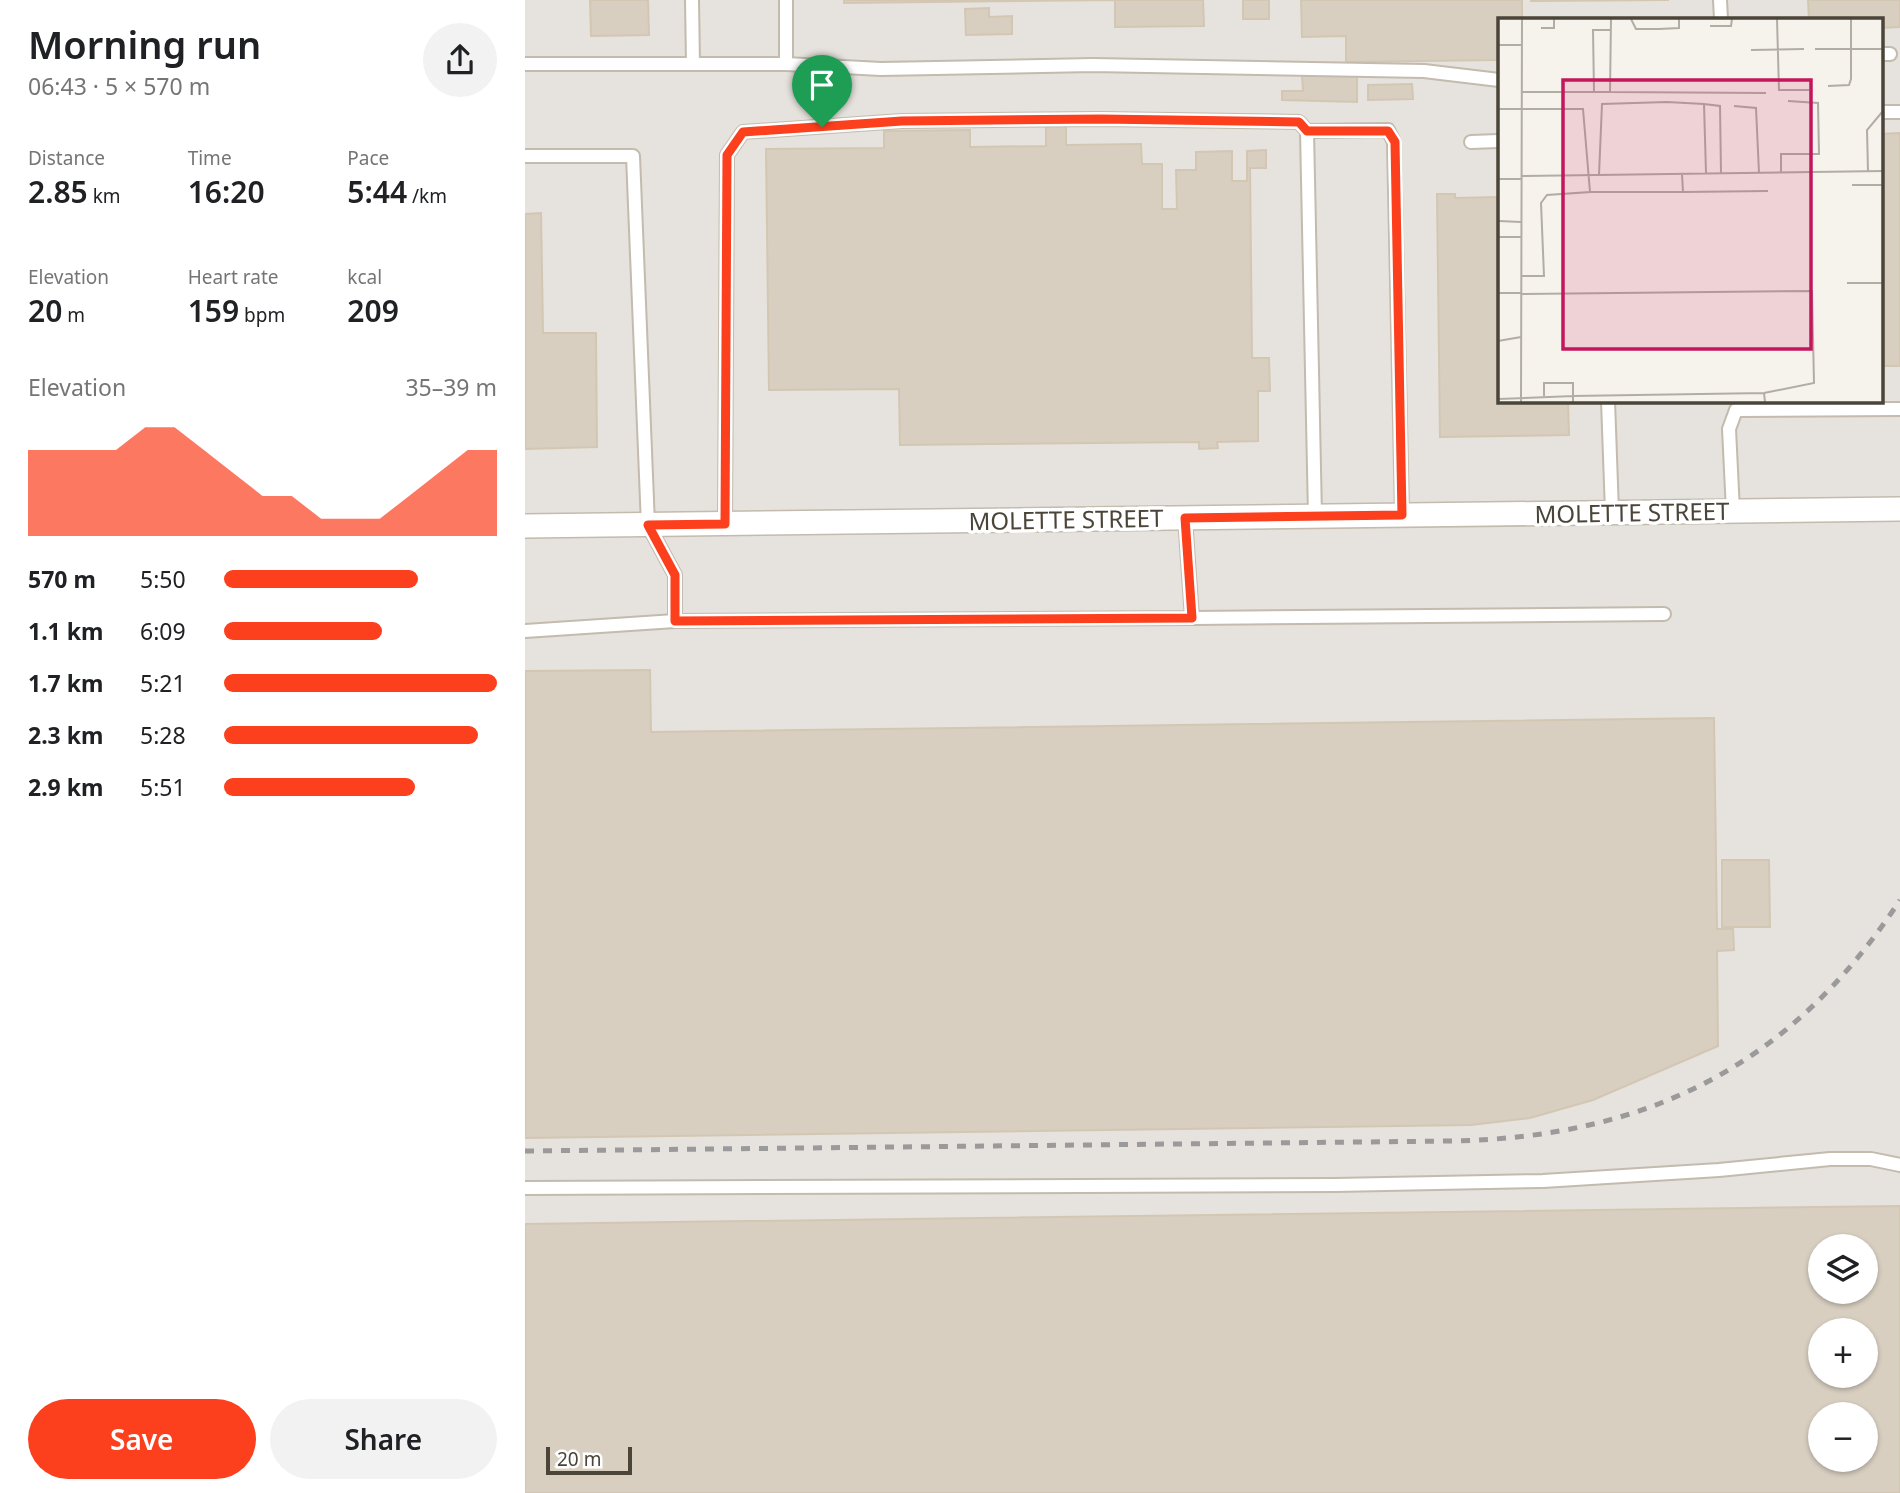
<!DOCTYPE html>
<meta charset="utf-8">
<style>
:root{--surface:#fff;--page:#f2f2f2;--text:#202124;--muted:#757577;--accent:#fc3f1d}
body{margin:0;font-family:"Noto Sans",sans-serif;background:var(--page);color:var(--text);height:100vh;display:flex;flex-direction:column;font-size:26px;white-space:nowrap}
*{box-sizing:border-box;margin:0}
p{font-size:23px;color:var(--muted)}
.icon{flex:none;width:38px;height:38px;fill:none;stroke:currentColor;stroke-width:2;stroke-linecap:round;stroke-linejoin:round}
.map{position:relative;flex:1;overflow:hidden}
.sheet{display:flex;flex-direction:column;background:var(--surface);width:525px}
.sheet>*{flex:none}
.controls{position:absolute;left:1283px;top:1234px;display:grid;gap:14px}
.controls a{display:grid;place-items:center;width:70px;height:70px;border-radius:50%;background:var(--surface);box-shadow:0 2px 5px #0004;font-size:35px}
.scale{position:absolute;left:21px;bottom:18px;width:86px;box-sizing:border-box;padding-left:7px;border:4px solid #4b4439;border-top:0;font-size:19px;line-height:24px;white-space:nowrap;color:#4b4439;-webkit-text-stroke:5px #fff;paint-order:stroke}
.pin{position:absolute;display:grid;place-items:center;width:60px;height:60px;color:#fff;margin:-72px -30px;border-radius:50% 50% 50% 0;rotate:-45deg;box-shadow:0 0 7px #0007}
.pin .icon{rotate:45deg}
.round{display:grid;place-items:center;flex:none;width:74px;height:74px;border-radius:37px;background:var(--page)}
.overview{display:flex;align-items:center;justify-content:space-between;height:119px;padding:0 28px}
h1{font-size:38px;font-weight:600;line-height:52px}
.metrics{display:grid;grid-template-columns:repeat(3,1fr);gap:10px;height:119px;padding:7px 28px}
.metrics div{display:grid;align-content:center}
.metrics b{font-size:30px;font-weight:600}
.metrics small{font-size:19px;font-weight:400}
.metrics p{font-size:19px}
.chart{height:196px;padding:14px 28px}
.chart p{display:flex;justify-content:space-between}
.chart svg{width:100%;height:126px;margin-top:7px;fill:var(--accent);opacity:.7}
.primary-button{display:flex;gap:14px;margin-top:auto;padding:14px 28px}
.primary-button a{flex:1;height:80px;border-radius:42px;background:var(--accent);color:#fff;font-size:28px;font-weight:600;line-height:80px;text-align:center}
.primary-button a+a{background:var(--page);color:var(--text)}
ul{padding:0 28px;list-style:none;font-size:23px}
li{display:grid;grid-template-columns:112px 84px 1fr;align-items:center;height:52px}
li i{height:18px;border-radius:9px;background:var(--accent)}
main{display:flex;flex:1;min-height:0}
.map>svg:first-child{display:block}
.industrial{fill:#e6e2dd;fill-rule:evenodd}
.building{fill:#d8cfc1;stroke:#d3c7b4;stroke-width:2;fill-rule:evenodd}
.lines{fill:none;stroke-linecap:round;stroke-linejoin:round}
.lane-casing{stroke:#c2bbae;stroke-width:16}
.street-casing{stroke:#c2bbae;stroke-width:26}
.lane{stroke:#fff;stroke-width:12}
.street{stroke:#fff;stroke-width:23}
.rail{stroke:#9a9a9a;stroke-width:5;stroke-dasharray:9 9;stroke-linecap:butt}
.route-casing{stroke:#fff;stroke-width:14}
.route{stroke:#fc3f1d;stroke-width:9}
.labels{text-anchor:middle;dominant-baseline:central;stroke-width:7;stroke-linejoin:round;paint-order:stroke}
.street-label{font-size:24px;fill:#4b4439;stroke:#fff}
.inset-road{fill:none;stroke:#b2ada4;stroke-width:2}
.view{fill:#c2185b;fill-opacity:0.15;stroke:#c2185b;stroke-width:3.5}
.inset-edge{fill:none;stroke:#4b4439;stroke-width:3.5}
</style>
<main>
<section class="sheet">
<div class="overview"><div><h1>Morning run</h1><p>06:43 · 5 × 570 m</p></div><a class="round"><svg class="icon" aria-label="share" viewBox="0 0 24 24"><path d="M12 15V3M7 8l5-5 5 5M5 13v7h14v-7"/></svg></a></div>
<div class="metrics">
<div><p>Distance</p><b>2.85<small> km</small></b></div>
<div><p>Time</p><b>16:20</b></div>
<div><p>Pace</p><b>5:44<small> /km</small></b></div>
</div>
<div class="metrics">
<div><p>Elevation</p><b>20<small> m</small></b></div>
<div><p>Heart rate</p><b>159<small> bpm</small></b></div>
<div><p>kcal</p><b>209</b></div>
</div>
<div class="chart"><p><span>Elevation</span>35–39 m</p>
<svg viewBox="0 0 160 44" preserveAspectRatio="none"><path d="M0 44V14L10 14L20 14L30 14L40 6L50 6L60 14L70 22L80 30L90 30L100 38L110 38L120 38L130 30L140 22L150 14L160 14V44z"/></svg>
</div>
<ul>
<li><b>570 m</b>5:50<i style="width:71%"></i></li>
<li><b>1.1 km</b>6:09<i style="width:58%"></i></li>
<li><b>1.7 km</b>5:21<i style="width:100%"></i></li>
<li><b>2.3 km</b>5:28<i style="width:93%"></i></li>
<li><b>2.9 km</b>5:51<i style="width:70%"></i></li>
</ul>
<div class="primary-button"><a>Save</a><a>Share</a></div>
</section>
<div class="map">
<svg width="1375" height="1493" viewBox="0 0 1375 1493">
<rect width="100%" height="100%" fill="#f6f3ec"/>
<path class="industrial" d="M 0,0 L 1375,0 L 1375,1493 L 0,1493 ZM 974,19 L 1356,19 L 1356,401 L 974,401 ZM 1295,1246 L 1340,1246 L 1340,1292 L 1295,1292 ZM 1295,1330 L 1340,1330 L 1340,1376 L 1295,1376 ZM 1295,1414 L 1340,1414 L 1340,1460 L 1295,1460 Z"/>
<g class="building">
<path d="M 65,0 L 123,0 L 124,35 L 66,36 Z"/>
<path d="M 319,0 L 678,0 L 679,26 L 590,27 L 590,0 L 319,3 Z"/>
<rect x="718" y="0" width="26" height="19"/>
<path d="M 776,0 L 997,0 L 997,19 L 974,19 L 974,60 L 821,62 L 821,36 L 777,37 Z"/>
<path d="M 1006,0 L 1144,0 L 1006,1 Z"/>
<path d="M 1283,0 L 1375,0 L 1375,27 L 1356,28 L 1356,19 L 1284,19 Z"/>
<path d="M 464,8 L 464,17 L 487,16 L 487,34 L 441,35 L 440,9 Z"/>
<path d="M 777,76 L 832,76 L 832,102 L 757,100 L 757,91 L 778,91 Z"/>
<path d="M 887,84 L 888,99 L 843,100 L 843,85 Z"/>
<path d="M 521,126 L 541,126 L 541,145 L 616,144 L 617,164 L 637,164 L 637,209 L 652,209 L 651,170 L 671,170 L 671,152 L 707,151 L 707,181 L 722,181 L 722,151 L 741,150 L 741,168 L 725,168 L 727,358 L 744,358 L 745,391 L 733,391 L 733,441 L 692,442 L 693,448 L 674,449 L 674,442 L 375,445 L 374,389 L 244,390 L 241,149 L 359,148 L 359,131 L 445,130 L 445,147 L 521,146 Z"/>
<path d="M 1375,133 L 1375,366 L 1356,366 L 1356,134 Z"/>
<path d="M 912,194 L 930,194 L 930,198 L 974,197 L 974,401 L 1043,401 L 1044,435 L 915,437 Z"/>
<path d="M 16,213 L 18,333 L 71,333 L 72,447 L 0,449 L 0,214 Z"/>
<path d="M 125,670 L 126,732 L 1189,718 L 1192,929 L 1208,929 L 1209,950 L 1192,951 L 1193,1046 L 1068,1100 L 1005,1118 L 946,1125 L 0,1138 L 0,671 Z"/>
<path d="M 1197,860 L 1244,860 L 1245,927 L 1197,927 Z"/>
<path d="M 1375,1206 L 1375,1493 L 0,1493 L 0,1224 ZM 1295,1246 L 1340,1246 L 1340,1292 L 1295,1292 ZM 1295,1330 L 1340,1330 L 1340,1376 L 1295,1376 ZM 1295,1414 L 1340,1414 L 1340,1460 L 1295,1460 Z"/>
</g>
<g class="lines">
<g class="lane-casing">
<g id="lane">
<path d="M 167,0 L 168,64"/>
<path d="M 1195,0 L 1196,19"/>
<path d="M 1356,54 L 1365,54"/>
<path d="M 0,64 L 261,64 L 261,0"/>
<path d="M 261,64 L 356,69 L 568,65 L 899,71 L 974,80"/>
<path d="M 1356,112 L 1375,112"/>
<path d="M 782,131 L 863,130 L 869,142 L 877,515"/>
<path d="M 946,142 L 974,141"/>
<path d="M 0,156 L 108,156 L 123,525 L 150,575 L 150,621 L 0,631"/>
<path d="M 1083,401 L 1087,512"/>
<path d="M 1208,511 L 1204,429 L 1211,410 L 1375,409"/>
<path d="M 200,524 L 202,155 L 218,132 L 377,121 L 576,119 L 774,122 L 782,131 L 790,516"/>
<path d="M 667,618 L 1139,614"/>
<path d="M 150,621 L 667,618 L 660,518"/>
<path d="M 0,1188 L 810,1185 L 1018,1181 L 1194,1170 L 1305,1159 L 1346,1159 L 1375,1165"/>
</g>
</g>
<g class="street-casing">
<path id="street" d="M 0,526 L 1375,509"/>
</g>
<use href="#lane" class="lane"/>
<use href="#street" class="street"/>
<path class="rail" d="M 0,1151 L 928,1141 C 1123,1137 1267,1065 1375,900"/>
</g>
<g class="lines">
<g class="route-casing">
<path id="route" d="M 576,119 L 774,122 L 782,131 L 863,131 L 870,142 L 877,515 L 660,518 L 667,618 L 150,621 L 150,575 L 123,525 L 200,524 L 202,155 L 218,132 L 377,121 Z"/>
</g>
<use href="#route" class="route"/>
</g>
<g class="labels">
<g class="street-label">
<text transform="translate(1107 512) rotate(-1)">MOLETTE STREET</text>
<text transform="translate(541 519) rotate(-1)">MOLETTE STREET</text>
</g>
</g>
<g transform="translate(973 18)">
<rect width="385" height="385" fill="#f6f3ec"/>
<path class="inset-road" d="M 133,1 L 138,11 L 161,11 L 181,10 L 181,1M 279,1 L 281,72 L 311,72M 212,8 L 233,8 L 234,1M 43,10 L 56,10 L 56,1M 0,27 L 24,27M 317,31 L 384,31M 253,32 L 306,31M 0,44 L 0,203M 330,68 L 351,67 L 353,61 L 353,1M 24,74 L 112,74 L 113,1M 96,74 L 95,12 L 113,12M 112,74 L 268,75M 206,86 L 222,88 L 223,155M 236,88 L 258,90 L 261,155M 1,91 L 85,91 L 92,174 L 49,177 L 43,185 L 46,258 L 23,258M 370,153 L 369,112 L 385,93M 283,154 L 283,136 L 321,136 L 320,85 L 290,83M 101,157 L 104,86 L 169,84 L 206,86 L 208,155M 24,158 L 385,153M 1,161 L 24,161M 354,167 L 385,167M 92,174 L 185,174 L 184,156M 185,174 L 270,173M 1,203 L 23,204M 0,219 L 23,219M 349,265 L 385,265M 0,275 L 23,275M 23,276 L 314,273 L 316,365 L 266,375M 0,323 L 23,319M 46,378 L 46,365 L 75,365 L 75,378 L 266,375 L 267,384M 0,381 L 75,378 L 75,384M 23,384 L 24,1"/>
<path class="view" d="M 65,62 L 313,62 L 313,331 L 65,331 Z"/>
<rect width="385" height="385" class="inset-edge"/>
</g>
</svg>
<div class="controls">
<a><svg class="icon" aria-label="layers" viewBox="0 0 24 24"><path d="M12 4l9 5-9 5-9-5zM3 14l9 5 9-5"/></svg></a>
<a>+</a>
<a>−</a>
</div>
<div class="scale">20 m</div>
<div class="pin" style="left:297px;top:127px;background:#1e9e55"><svg class="icon" aria-label="arrive" viewBox="0 0 24 24"><path d="M6 21V4h12l-3 4 3 4H6"/></svg></div>
</div>
</main>
